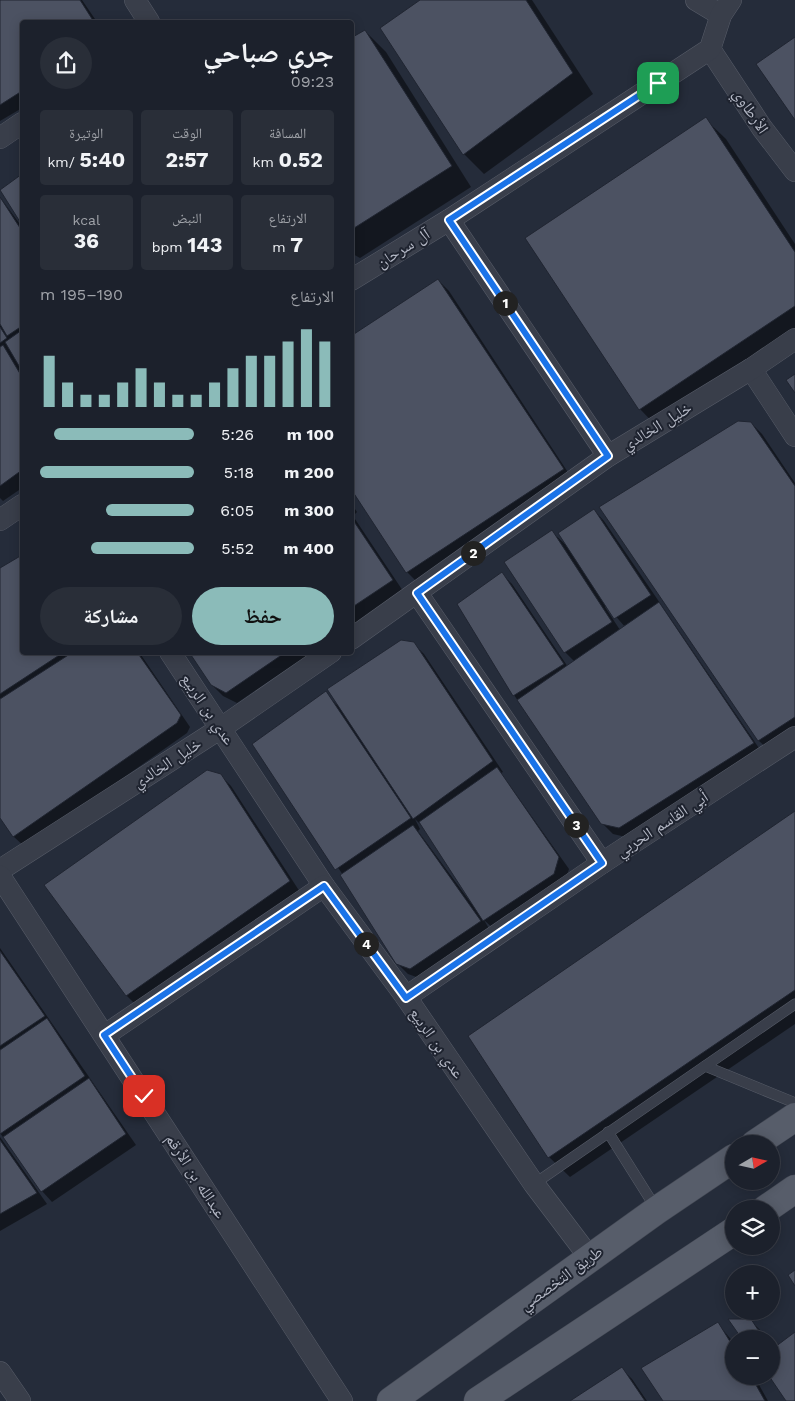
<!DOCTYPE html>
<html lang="ar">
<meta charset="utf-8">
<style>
:root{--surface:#1c212c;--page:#292e38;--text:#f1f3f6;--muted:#a0a3a9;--line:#3a3e48;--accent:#8bbbb9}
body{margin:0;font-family:"Work Sans","Noto Naskh Arabic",sans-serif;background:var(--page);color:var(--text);direction:rtl;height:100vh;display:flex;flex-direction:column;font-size:19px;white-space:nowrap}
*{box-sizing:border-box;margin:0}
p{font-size:16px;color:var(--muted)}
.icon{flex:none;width:28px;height:28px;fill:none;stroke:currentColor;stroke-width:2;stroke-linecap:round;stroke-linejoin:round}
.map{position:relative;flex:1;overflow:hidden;direction:ltr}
.drawer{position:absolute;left:20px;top:20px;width:334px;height:635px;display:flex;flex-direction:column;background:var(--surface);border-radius:5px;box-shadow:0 2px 12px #0003,0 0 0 1px var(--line);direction:rtl}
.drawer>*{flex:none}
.needle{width:32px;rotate:81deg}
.tools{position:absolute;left:725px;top:1135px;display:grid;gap:10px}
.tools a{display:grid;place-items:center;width:55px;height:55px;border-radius:50%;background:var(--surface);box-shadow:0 2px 12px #0003,0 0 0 1px var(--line);font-size:25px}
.pin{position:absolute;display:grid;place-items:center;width:42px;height:42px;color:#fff;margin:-21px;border-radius:10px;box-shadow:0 2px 8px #0006}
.km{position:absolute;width:25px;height:25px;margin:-12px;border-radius:50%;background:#222;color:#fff;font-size:14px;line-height:25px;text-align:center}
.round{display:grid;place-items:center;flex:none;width:52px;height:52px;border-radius:26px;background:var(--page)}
.overview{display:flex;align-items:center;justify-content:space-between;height:85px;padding:0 20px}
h1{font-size:28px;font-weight:700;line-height:38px}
.figures{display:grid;grid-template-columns:repeat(3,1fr);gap:8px;height:85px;padding:5px 20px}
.figures div{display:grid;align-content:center;border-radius:5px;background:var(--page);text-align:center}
.figures b{font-size:21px;font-weight:700}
.figures small{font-size:14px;font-weight:400}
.figures p{font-size:14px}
.chart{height:140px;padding:10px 20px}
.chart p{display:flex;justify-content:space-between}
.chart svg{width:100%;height:90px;margin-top:5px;stroke:var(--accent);stroke-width:6}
.button{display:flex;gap:10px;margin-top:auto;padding:10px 20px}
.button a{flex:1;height:58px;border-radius:30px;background:var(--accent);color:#111;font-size:20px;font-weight:700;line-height:58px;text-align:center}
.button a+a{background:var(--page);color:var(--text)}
ul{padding:0 20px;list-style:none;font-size:16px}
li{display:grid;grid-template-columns:80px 60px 1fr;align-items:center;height:38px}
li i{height:12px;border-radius:6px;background:var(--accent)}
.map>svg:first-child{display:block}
.shadow{fill:#0007;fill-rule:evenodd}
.building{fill:#4c5262;stroke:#202531}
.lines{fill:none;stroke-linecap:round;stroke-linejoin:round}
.service-casing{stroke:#575c68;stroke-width:11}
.minor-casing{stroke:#575c68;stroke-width:22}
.primary-casing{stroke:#424753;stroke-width:29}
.service{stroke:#393e4a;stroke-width:10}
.minor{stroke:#393e4a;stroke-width:21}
.primary{stroke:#575d6a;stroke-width:28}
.route-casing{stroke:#fff;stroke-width:10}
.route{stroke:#1a73e8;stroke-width:6}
.labels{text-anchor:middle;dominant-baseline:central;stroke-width:4;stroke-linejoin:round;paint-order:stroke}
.street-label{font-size:16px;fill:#b5b9c6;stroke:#1e232f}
</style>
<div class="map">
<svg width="795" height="1401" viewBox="0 0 795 1401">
<rect width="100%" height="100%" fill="#252c3a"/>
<g class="shadow">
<path d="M 0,0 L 82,0 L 97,22 L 22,22 L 22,108 L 0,121 Z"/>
<path d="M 422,0 L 532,0 L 593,94 L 484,174 L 464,154 Z"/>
<path d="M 365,31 L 386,52 L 471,187 L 360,258 L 351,253 L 351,39 Z"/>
<path d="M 705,119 L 726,139 L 795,244 L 795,340 L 660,430 L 640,409 L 527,238 Z"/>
<path d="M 22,175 L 22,222 L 1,190 Z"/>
<path d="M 0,197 L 22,227 L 22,488 L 3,501 L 0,498 Z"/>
<path d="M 438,280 L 449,291 L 573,480 L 418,583 L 407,572 L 351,487 Z"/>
<path d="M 751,423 L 762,434 L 795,483 L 795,734 L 770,751 L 759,741 L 601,507 Z"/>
<path d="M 351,503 L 357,512 L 353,516 L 403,591 L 351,626 Z"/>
<path d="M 594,510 L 604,521 L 763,754 L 630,838 L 613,834 L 602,823 L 514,695 L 459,604 L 502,574 L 512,584 L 568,667 L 575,662 L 565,652 L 506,562 L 552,532 L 566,545 ZM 607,606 L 625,627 L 620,630 L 605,607 Z"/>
<path d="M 22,556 L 22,652 L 139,652 L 190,727 L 187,733 L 25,847 L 14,837 L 0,816 L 0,570 Z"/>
<path d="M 413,643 L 424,654 L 503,772 L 501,773 L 569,869 L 564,884 L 495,930 L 484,920 L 491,932 L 422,979 L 408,974 L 397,963 L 343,875 L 254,744 L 325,693 L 337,705 ZM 415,819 L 424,828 L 473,902 L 471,903 L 418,831 L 420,829 Z"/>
<path d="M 191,652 L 312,652 L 237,703 L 223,696 L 212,685 Z"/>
<path d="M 220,775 L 231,786 L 300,892 L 137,1006 L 126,995 Z"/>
<path d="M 795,813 L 795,1024 L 570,1177 L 549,1157 Z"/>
<path d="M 0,948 L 136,1145 L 52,1202 L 42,1191 L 0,1133 Z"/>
<path d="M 0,1137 L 47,1204 L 0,1231 Z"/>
<path d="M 750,1320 L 761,1331 L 766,1339 L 744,1339 Z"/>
<path d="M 718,1324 L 734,1343 L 734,1376 L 754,1376 L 768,1401 L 664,1401 Z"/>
<path d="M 622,1369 L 632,1379 L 647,1401 L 572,1401 Z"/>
</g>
<g class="building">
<path d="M 0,0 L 80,0 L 94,22 L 22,22 L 22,91 L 0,105 Z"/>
<path d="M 420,0 L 526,0 L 573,73 L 463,155 L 380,28 Z"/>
<path d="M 365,30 L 452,166 L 351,230 L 351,38 Z"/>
<path d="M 795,37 L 795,120 L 756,64 Z"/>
<path d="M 706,117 L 795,252 L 795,306 L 639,410 L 525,238 Z"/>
<path d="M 22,174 L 22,225 L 0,190 Z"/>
<path d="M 0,197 L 22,231 L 22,326 L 7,336 L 0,324 Z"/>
<path d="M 438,279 L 564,469 L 406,573 L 351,489 L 351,336 Z"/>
<path d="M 0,327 L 7,338 L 0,343 Z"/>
<path d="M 22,330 L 22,371 L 5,342 Z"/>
<path d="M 3,345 L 22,377 L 22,470 L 0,486 L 0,347 Z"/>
<path d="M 795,374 L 795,393 L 786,380 Z"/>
<path d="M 738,421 L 751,422 L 795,486 L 795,717 L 758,741 L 599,507 Z"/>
<path d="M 594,509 L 651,595 L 614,619 L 558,533 Z"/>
<path d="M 351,517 L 393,580 L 351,608 Z"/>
<path d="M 552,530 L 612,622 L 564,653 L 504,562 Z"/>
<path d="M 22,555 L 22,652 L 64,652 L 0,694 L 0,568 Z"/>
<path d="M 502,572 L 564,664 L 513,696 L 457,604 Z"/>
<path d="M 659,602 L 754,743 L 619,828 L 601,824 L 517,700 Z"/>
<path d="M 401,640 L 414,642 L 493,761 L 413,819 L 327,689 Z"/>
<path d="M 73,652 L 137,652 L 181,715 L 177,723 L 13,837 L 0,818 L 0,699 Z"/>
<path d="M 189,652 L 286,652 L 226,693 L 211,685 Z"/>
<path d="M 326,691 L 411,818 L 335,870 L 252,744 Z"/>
<path d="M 497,767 L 559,857 L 554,874 L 483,921 L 419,822 Z"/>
<path d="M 207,770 L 221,774 L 290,881 L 126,996 L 44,885 Z"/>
<path d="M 795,811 L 795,990 L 548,1158 L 468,1036 Z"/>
<path d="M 413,825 L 481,921 L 410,969 L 396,964 L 340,875 Z"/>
<path d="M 0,951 L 45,1016 L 0,1046 Z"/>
<path d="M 47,1018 L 85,1076 L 0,1134 L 0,1050 Z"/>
<path d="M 89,1078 L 126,1134 L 41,1192 L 3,1137 Z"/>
<path d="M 0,1140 L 37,1193 L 0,1214 Z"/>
<path d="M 795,1270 L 795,1286 L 788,1275 Z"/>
<path d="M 728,1319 L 751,1319 L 764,1339 L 742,1339 Z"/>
<path d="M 718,1322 L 734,1348 L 734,1376 L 751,1376 L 765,1401 L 663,1401 L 641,1368 Z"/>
<path d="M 795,1332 L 795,1401 L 786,1401 L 769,1376 L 771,1376 L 771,1350 Z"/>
<path d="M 622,1367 L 645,1401 L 570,1401 Z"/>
</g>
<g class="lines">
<g class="service-casing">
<g id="service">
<path d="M 705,1066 L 795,1103"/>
<path d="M 608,1132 L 657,1210"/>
<path d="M 534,1184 L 795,1004"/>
</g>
</g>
<g class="minor-casing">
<g id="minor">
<path d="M 135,0 L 149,22"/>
<path d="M 696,0 L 721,15"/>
<path d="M 710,49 L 762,128 L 795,171"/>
<path d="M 0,138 L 22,123"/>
<path d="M 449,220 L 608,456"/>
<path d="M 351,280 L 449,220 L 710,49 L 721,15 L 731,0"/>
<path d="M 751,369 L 795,436"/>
<path d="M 0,520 L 22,505"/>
<path d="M 417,593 L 602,863"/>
<path d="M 351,639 L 608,456 L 751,369 L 795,339"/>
<path d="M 170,652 L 324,886 L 406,997 L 534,1184 L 590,1258"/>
<path d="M 0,870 L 221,728 L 331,652"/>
<path d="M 0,876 L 342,1401"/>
<path d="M 406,997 L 602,863 L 795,737"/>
<path d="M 105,1035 L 324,886"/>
<path d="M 0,1372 L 20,1401"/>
</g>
</g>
<g class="primary-casing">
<g id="primary">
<path d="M 755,1144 L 795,1117"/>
<path d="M 766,1209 L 795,1189"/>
<path d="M 391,1401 L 657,1210 L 734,1158"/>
<path d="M 478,1401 L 734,1231"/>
</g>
</g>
<use href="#service" class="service"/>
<use href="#minor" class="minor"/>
<use href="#primary" class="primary"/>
</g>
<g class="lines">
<g class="route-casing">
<path id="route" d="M 144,1096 L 104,1035 L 324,886 L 406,998 L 602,863 L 417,593 L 608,456 L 449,220 L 658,83"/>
</g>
<use href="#route" class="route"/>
</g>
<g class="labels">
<g class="street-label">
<text transform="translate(751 111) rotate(56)">الأرطاوي</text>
<text transform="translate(403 248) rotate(-32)">آل سرحان</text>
<text transform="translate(657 426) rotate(-31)">خليل الخالدي</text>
<text transform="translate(208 709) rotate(56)">عدي بن الربيع</text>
<text transform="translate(167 763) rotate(-33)">خليل الخالدي</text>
<text transform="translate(662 824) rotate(-33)">أبي القاسم الحربي</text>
<text transform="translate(437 1043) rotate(55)">عدي بن الربيع</text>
<text transform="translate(196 1176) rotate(57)">عبدالله بن الأرقم</text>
<text transform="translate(561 1278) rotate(-36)">طريق التخصصي</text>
</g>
</g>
</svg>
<div class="tools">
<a><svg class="needle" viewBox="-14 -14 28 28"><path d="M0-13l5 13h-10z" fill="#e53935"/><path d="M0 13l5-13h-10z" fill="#a0a3a9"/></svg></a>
<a><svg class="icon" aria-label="layers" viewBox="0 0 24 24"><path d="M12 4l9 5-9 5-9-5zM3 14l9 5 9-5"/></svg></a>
<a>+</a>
<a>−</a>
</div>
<div class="pin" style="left:658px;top:83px;background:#1e9e55"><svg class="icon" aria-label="arrive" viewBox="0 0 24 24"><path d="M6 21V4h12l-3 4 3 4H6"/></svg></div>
<div class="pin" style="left:144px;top:1096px;background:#d93025"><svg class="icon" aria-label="check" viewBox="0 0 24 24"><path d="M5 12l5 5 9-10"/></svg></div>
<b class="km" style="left:505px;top:303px">1</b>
<b class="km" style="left:473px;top:553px">2</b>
<b class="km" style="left:576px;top:825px">3</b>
<b class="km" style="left:366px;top:944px">4</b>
<section class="drawer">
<div class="overview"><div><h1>جري صباحي</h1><p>09:23</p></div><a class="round"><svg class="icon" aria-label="share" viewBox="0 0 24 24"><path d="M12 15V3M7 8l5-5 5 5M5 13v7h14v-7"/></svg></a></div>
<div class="figures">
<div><p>المسافة</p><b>0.52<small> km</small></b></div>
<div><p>الوقت</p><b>2:57</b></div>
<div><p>الوتيرة</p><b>5:40<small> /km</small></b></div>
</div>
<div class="figures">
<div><p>الارتفاع</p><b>7<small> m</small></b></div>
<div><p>النبض</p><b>143<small> bpm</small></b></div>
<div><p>kcal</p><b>36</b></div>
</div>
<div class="chart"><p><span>الارتفاع</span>190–195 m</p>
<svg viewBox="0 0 160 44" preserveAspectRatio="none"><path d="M5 44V19M15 44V32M25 44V38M35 44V38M45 44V32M55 44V25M65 44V32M75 44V38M85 44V38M95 44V32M105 44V25M115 44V19M125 44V19M135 44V12M145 44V6M155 44V12"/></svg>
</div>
<ul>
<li><b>100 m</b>5:26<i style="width:91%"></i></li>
<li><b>200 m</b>5:18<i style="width:100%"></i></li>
<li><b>300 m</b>6:05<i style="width:57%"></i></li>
<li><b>400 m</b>5:52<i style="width:67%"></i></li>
</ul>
<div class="button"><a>حفظ</a><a>مشاركة</a></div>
</section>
</div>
